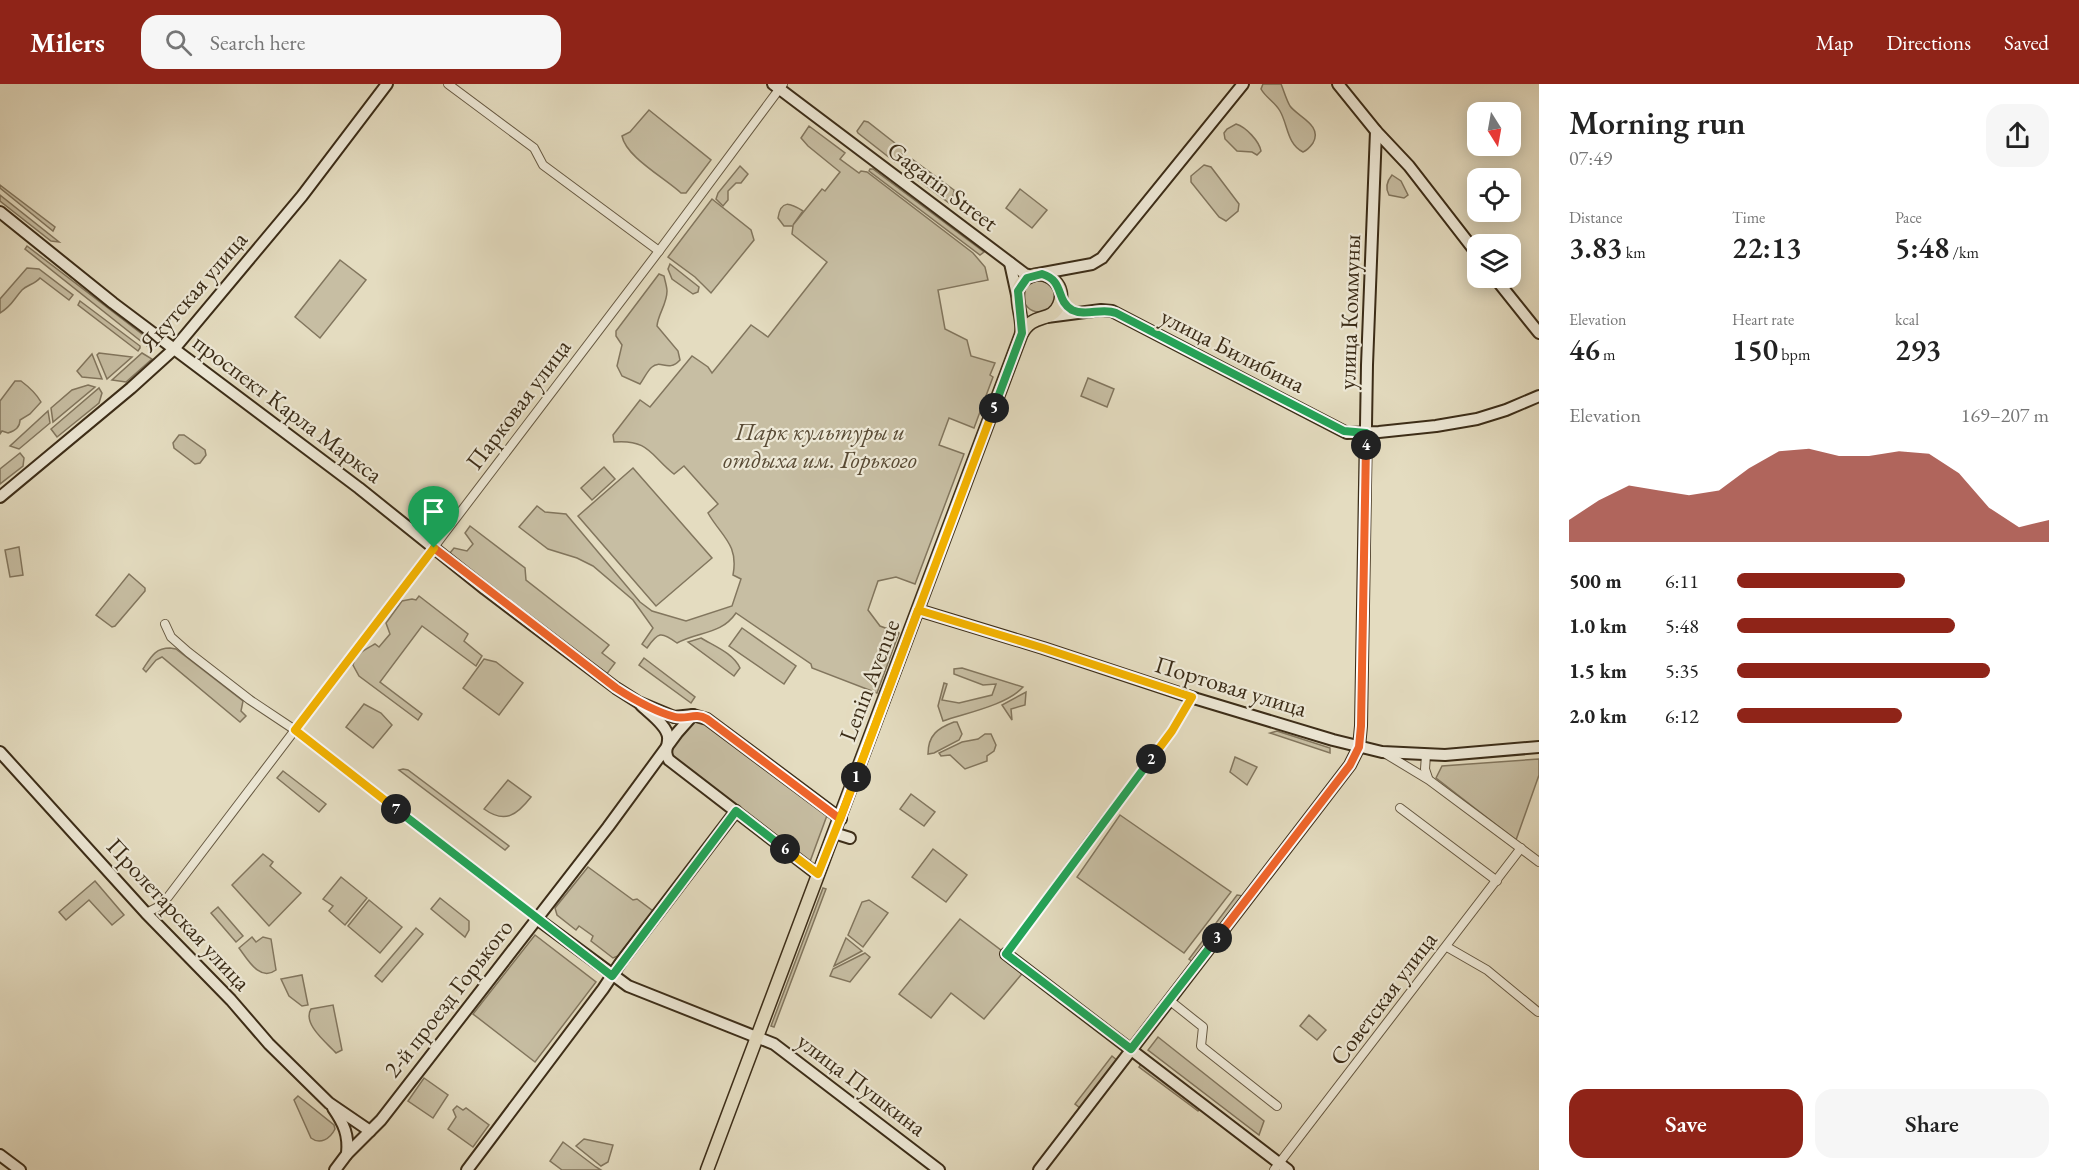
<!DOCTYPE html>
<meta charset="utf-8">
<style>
:root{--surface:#fff;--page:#f6f6f6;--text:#222;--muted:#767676;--accent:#8f2418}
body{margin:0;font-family:"EB Garamond",serif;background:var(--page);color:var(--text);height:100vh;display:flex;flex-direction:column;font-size:22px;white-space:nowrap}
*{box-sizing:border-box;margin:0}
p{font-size:20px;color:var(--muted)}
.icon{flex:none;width:33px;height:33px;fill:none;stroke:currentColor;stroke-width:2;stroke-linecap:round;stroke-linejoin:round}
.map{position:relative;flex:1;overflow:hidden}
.sheet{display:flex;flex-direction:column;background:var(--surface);width:540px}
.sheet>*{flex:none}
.needle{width:39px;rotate:169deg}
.tools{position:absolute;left:1467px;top:18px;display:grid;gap:12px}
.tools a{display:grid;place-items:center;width:54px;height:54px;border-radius:12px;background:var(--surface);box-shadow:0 3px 15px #0003;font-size:30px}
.pin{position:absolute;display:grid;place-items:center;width:51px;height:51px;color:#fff;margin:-62px -26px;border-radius:50% 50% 50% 0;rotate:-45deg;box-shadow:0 0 6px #0007}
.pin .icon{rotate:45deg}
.km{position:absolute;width:30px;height:30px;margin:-15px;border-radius:50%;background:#222;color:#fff;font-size:16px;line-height:30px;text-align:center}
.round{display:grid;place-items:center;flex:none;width:63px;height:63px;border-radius:18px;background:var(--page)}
.head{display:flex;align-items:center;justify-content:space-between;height:102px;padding:0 30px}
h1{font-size:33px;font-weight:600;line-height:45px}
.figures{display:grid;grid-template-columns:repeat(3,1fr);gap:9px;height:102px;padding:6px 30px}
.figures div{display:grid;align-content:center}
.figures b{font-size:30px;font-weight:600}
.figures small{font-size:16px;font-weight:400}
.figures p{font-size:16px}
.chart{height:168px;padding:12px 30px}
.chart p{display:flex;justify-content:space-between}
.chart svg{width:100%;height:108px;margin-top:6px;fill:var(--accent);opacity:.7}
.cta{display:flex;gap:12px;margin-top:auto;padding:12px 30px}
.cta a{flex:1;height:69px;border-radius:18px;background:var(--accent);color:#fff;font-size:24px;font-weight:600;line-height:69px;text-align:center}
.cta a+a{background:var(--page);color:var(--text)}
ul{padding:0 30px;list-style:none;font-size:20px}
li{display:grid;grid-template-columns:96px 72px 1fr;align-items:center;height:45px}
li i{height:15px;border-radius:8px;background:var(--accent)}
header{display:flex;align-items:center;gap:36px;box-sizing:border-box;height:84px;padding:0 30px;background:var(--accent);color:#fff}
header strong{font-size:28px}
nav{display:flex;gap:33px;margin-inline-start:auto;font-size:21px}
.search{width:420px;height:54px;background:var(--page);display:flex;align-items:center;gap:15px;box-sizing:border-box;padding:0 21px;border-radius:18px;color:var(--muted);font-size:22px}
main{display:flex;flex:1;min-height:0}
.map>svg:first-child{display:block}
.green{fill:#c7bea3;stroke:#82765e;stroke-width:1.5}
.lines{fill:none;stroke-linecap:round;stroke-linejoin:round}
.street-casing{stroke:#665942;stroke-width:10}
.secondary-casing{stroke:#3c2d18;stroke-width:14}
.primary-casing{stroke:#3c2d18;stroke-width:15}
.street{stroke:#ede8d6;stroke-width:8}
.secondary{stroke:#ede8d6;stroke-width:10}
.primary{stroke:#e4dcc0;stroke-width:12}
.split-1-casing{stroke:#fff;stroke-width:12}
.split-2-casing{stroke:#fff;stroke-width:12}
.split-3-casing{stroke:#fff;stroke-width:12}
.split-4-casing{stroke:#fff;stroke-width:12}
.split-5-casing{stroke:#fff;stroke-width:12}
.split-6-casing{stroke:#fff;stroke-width:12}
.split-7-casing{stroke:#fff;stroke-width:12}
.split-8-casing{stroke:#fff;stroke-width:12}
.split-1{stroke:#f0652b;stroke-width:8}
.split-2{stroke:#f5b400;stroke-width:8}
.split-3{stroke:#22a559;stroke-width:8}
.split-4{stroke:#f0652b;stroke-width:8}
.split-5{stroke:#22a559;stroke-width:8}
.split-6{stroke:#f5b400;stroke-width:8}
.split-7{stroke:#22a559;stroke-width:8}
.split-8{stroke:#f5b400;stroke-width:8}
.labels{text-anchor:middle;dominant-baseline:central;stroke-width:4.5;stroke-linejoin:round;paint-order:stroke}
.street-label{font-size:24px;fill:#3c2d18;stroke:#ede8d6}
.park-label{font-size:24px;font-style:italic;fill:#584a34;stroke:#ede8d6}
</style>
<header>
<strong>Milers</strong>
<div class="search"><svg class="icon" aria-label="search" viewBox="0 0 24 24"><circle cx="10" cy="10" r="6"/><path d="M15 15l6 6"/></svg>Search here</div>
<nav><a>Map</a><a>Directions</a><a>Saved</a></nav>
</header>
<main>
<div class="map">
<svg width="1539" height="1086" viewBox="0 0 1539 1086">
<rect width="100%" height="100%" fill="#e4dcc0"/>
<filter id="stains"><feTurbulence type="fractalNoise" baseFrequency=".00333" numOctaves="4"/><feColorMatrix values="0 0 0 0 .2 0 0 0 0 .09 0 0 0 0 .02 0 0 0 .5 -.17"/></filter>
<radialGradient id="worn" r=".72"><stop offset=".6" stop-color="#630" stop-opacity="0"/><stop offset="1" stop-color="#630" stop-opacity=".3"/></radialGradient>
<g class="green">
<path d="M 1263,0 L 1281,0 C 1284,7 1286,15 1290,22 C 1298,33 1323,41 1313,59 C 1310,63 1308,66 1303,68 C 1287,60 1288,41 1280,27 C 1275,18 1266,14 1261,5 Z"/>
<path d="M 649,26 L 711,76 L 686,109 L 681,109 C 665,94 626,73 622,52 L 630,48 Z"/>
<path d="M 864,37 L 868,38 L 905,67 L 895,78 L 858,49 L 857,47 Z"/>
<path d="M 1236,40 C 1246,43 1259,57 1261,67 L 1257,71 L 1252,68 L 1237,67 L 1225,55 L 1224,49 L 1227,45 Z"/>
<path d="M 809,42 L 845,69 L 840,75 L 859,89 L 861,87 L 867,88 L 973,169 L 985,183 L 988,196 L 938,206 L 945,245 L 967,256 L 971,272 L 995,279 L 990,291 L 993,293 L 974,344 L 949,334 L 939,361 L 964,370 L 915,500 L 896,493 L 878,497 L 868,526 L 880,542 L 899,549 L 877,609 L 812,584 L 811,580 L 736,529 C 721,551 699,547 677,559 C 661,547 658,548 647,564 L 642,560 L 653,544 L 633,516 L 593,482 L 577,474 L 548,465 L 519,443 L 537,422 L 545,428 L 566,430 L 640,518 L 652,527 L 686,537 L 732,522 L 741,495 L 733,491 C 739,460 721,452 708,429 L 718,420 L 684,382 L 674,390 C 651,372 649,355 614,358 L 613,351 L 640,316 L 650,323 L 692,272 L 708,283 L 712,289 L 751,241 L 768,253 L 827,178 L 792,150 L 793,142 L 784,142 L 778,134 C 781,115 790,119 803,127 L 793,141 L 822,105 L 825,107 L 840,88 L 808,62 L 801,54 Z"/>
<path d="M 912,75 L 954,106 L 952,119 L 949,119 L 905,86 L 905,83 Z"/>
<path d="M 1204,81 L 1211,83 L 1239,120 L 1238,127 L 1226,137 L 1219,133 L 1191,98 L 1191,92 Z"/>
<path d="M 740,82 L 748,90 L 741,99 L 736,99 L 728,107 L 728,116 L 723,122 L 716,115 L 718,109 Z"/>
<path d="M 870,85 L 873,85 L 984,168 L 980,171 L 869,87 Z"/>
<path d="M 1392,91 L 1401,97 L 1408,111 L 1404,114 L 1389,111 C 1385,104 1387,97 1392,91 Z"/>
<path d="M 0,101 L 55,143 L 53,147 L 0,104 Z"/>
<path d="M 1020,105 L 1047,126 L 1032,144 L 1006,124 Z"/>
<path d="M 0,111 L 59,158 L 51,157 L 0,117 Z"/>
<path d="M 712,115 L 751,146 L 754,156 L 711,209 L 695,193 L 668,173 Z"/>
<path d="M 27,162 L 151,257 L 147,262 L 25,165 Z"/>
<path d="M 340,176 L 366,196 L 320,254 L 295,233 Z"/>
<path d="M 670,180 L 699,203 L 698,208 L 693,210 L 672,195 L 668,185 Z"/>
<path d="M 27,184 L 39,185 L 73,211 L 69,216 L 40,194 C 35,200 27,201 22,206 C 13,216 12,222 0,229 L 0,215 Z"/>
<path d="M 659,190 L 664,192 C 665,197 667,203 667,207 C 667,220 658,230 657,242 L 678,267 L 680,276 C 668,289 661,275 652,283 C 647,287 644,295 640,300 L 622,292 L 617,282 L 622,261 L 616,252 L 616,247 Z"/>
<circle cx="1039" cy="212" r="16"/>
<path d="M 80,217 L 140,262 L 140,264 L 138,267 L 78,221 Z"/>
<path d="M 99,269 L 132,273 L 107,295 L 97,271 Z"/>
<path d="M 142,269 L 152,275 L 126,298 L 112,296 Z"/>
<path d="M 92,270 L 102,295 L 82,293 L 77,287 Z"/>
<path d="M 1088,294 L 1114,305 L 1107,323 L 1081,312 Z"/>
<path d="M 15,297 L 21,297 C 29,303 36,309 41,318 L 30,330 L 20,336 C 20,343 15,347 8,349 L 2,347 L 0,350 L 0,317 Z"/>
<path d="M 88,301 L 95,303 L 53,338 L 51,324 L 72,306 Z"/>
<path d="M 99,304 L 102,309 L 99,319 L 57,353 L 51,345 Z"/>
<path d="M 48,327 L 50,339 L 19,365 L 10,362 Z"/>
<path d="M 179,351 L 184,351 L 205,366 L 206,371 L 200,379 L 195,380 L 174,364 L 173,359 Z"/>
<path d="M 20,369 L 24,374 L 23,382 L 0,400 L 0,385 Z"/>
<path d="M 604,383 L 615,395 L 592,416 L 581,404 Z"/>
<path d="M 633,384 L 712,474 L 656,522 L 578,432 Z"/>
<path d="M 470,442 L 525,484 L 526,496 L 609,561 L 602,569 L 615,579 L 606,591 L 450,469 L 454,464 L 467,467 L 473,460 L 465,449 Z"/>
<path d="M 19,463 L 23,491 L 10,493 L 5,466 Z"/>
<path d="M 129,490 L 145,504 L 145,507 L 115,542 L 112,543 L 96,531 Z"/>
<path d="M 419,512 L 468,550 L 464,557 L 482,572 L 476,582 L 422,542 L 380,598 L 422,630 L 418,636 L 359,592 L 353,581 C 355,570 366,565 375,560 L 379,563 L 390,550 L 386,539 L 402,517 L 412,515 L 416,516 Z"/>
<path d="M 742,544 L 796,582 L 784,600 L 729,562 Z"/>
<path d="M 701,554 C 714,562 733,569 740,584 L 734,592 L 688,558 Z"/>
<path d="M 170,564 L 176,565 L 185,572 L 243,617 L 241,627 L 246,632 L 240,638 L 162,573 L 156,576 L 146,588 L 143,585 C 151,573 155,564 170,564 Z"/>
<path d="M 644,574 L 695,613 L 691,619 L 639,581 Z"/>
<path d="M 484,575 L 496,578 L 523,599 L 499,631 L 463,604 Z"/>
<path d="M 962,584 L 1023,603 C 1007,621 966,629 943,637 L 938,622 L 944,599 L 947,600 L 942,616 L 959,619 L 992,611 L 996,600 L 983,601 L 954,590 L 954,585 Z"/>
<path d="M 1026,608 L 1025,621 L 1011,625 L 1012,636 L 1002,621 Z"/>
<path d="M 364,620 L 381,629 L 392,641 L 373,664 L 346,643 Z"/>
<path d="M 693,631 L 829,726 L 808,783 L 667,674 L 677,649 Z"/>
<path d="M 954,638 L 957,638 L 962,650 L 959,656 L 934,669 L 928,670 C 928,651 938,644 954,638 Z"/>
<path d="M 1277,647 L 1330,664 L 1330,669 L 1270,649 Z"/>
<path d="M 985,650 L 991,650 L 996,661 L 994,667 L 987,672 L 987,677 L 965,685 L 950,671 L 941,672 L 939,669 L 962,658 L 978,655 Z"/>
<path d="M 1235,673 L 1257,683 L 1247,701 L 1230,688 Z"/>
<path d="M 1539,675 L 1539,691 L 1516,756 L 1436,694 L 1442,682 Z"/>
<path d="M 403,685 L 408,686 L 509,762 L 505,766 L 399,686 Z"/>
<path d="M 283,687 L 326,720 L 319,728 L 277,694 Z"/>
<path d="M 508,696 L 531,713 C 517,731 505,740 484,725 Z"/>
<path d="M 911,710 L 935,728 L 924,742 L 900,725 Z"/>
<path d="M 1120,731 L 1231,808 L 1184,869 L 1077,793 Z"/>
<path d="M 933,765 L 967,791 L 946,818 L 912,793 Z"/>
<path d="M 263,770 L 273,778 L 270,782 L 301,809 L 269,842 L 232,801 Z"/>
<path d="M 588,783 L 633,816 L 637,815 L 653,827 L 618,872 L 613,874 L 591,857 L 593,852 L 579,842 L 576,846 L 557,831 L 555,824 Z"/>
<path d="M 341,793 L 367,814 L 345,841 L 329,827 L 333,822 L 323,815 Z"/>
<path d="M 95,797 L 124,831 L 112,841 L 89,816 L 66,836 L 59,828 Z"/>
<path d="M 823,804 L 826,805 L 774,943 L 771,942 Z"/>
<path d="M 1237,811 L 1243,812 L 1193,878 L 1189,875 Z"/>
<path d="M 440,814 L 469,837 L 469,846 L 465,853 L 431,825 Z"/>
<path d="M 369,816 L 402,843 L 380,869 L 348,842 Z"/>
<path d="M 869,816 L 888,829 L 863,863 L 848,851 L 862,818 Z"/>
<path d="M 218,823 L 243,852 L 236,858 L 211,829 Z"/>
<path d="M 960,835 L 1026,885 L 984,935 L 951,909 L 931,934 L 899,910 Z"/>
<path d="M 416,844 L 423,850 L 382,898 L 375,892 Z"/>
<path d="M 535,851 L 596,898 L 535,978 L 473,930 Z"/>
<path d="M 252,853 L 256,858 L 263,853 L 271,855 L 276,886 C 260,898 248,876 239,864 Z"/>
<path d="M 846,854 L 862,867 L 834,882 Z"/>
<path d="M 865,869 L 870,873 L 850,898 L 830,892 L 833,885 Z"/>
<path d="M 302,891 L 308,921 L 302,922 L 289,912 L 281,895 Z"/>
<path d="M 333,921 L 342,966 L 336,969 C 327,959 302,940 311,925 Z"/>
<path d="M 1309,931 L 1326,946 L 1317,956 L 1300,942 Z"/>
<path d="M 1158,953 L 1264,1037 L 1259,1051 L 1148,966 Z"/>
<path d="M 1112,972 L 1118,977 L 1080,1024 L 1075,1020 Z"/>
<path d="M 1141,980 L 1200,1024 L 1198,1027 L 1139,983 Z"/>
<path d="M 424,994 L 448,1011 L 433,1034 L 408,1017 Z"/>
<path d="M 298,1012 L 334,1041 L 335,1045 C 330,1055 320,1061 311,1054 L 294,1016 Z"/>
<path d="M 457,1022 L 463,1026 L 466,1024 L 489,1041 L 473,1063 L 448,1045 L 456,1033 L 453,1026 Z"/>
<path d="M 584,1055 L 613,1061 L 608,1078 L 601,1082 L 576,1062 Z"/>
<path d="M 563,1058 L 596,1083 L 601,1086 L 562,1086 L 550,1077 Z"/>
</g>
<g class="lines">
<g class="street-casing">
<g id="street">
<path d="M 448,0 L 534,64 L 543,81 L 659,167"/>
<path d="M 165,540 L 171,553 L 188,568 L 250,616 L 295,646 L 536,834"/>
<path d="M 1386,670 L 1429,696 L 1539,778"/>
<path d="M 1426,671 L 1425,685 L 1428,694"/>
<path d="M 1400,724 L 1497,797"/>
<path d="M 146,829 L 158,823 L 168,813 L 659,167 L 783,0"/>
<path d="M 1447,863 L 1487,886 L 1538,928"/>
<path d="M 1006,870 L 1091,754 L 1172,647 L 1192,613"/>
<path d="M 1169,916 L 1203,943 L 1201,962 L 1277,1022"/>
<path d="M 1274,1086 L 1521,764"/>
</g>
</g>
<g class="secondary-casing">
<g id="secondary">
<path d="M 773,0 L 1025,190 L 1032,192"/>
<path d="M 1338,0 L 1376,47 L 1409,82 L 1478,171"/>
<path d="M 0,128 L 113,219 L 359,404 L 485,505 L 616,604 L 638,618 L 674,633 L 693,631"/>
<path d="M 1010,179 L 1017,211"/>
<path d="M 1038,190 L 1092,180 L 1102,174 L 1243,0"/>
<path d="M 1495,194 L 1539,249"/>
<path d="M 1047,233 L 1101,226 L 1112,227 L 1347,349 L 1379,348 L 1436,342 L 1477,335 L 1506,326 L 1539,312"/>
<path d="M 0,413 L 131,304 L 174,265 L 302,112 L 387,0"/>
<path d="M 918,526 L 1043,564 L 1197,615 L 1333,656 L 1382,668 L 1445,671 L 1539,663"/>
<path d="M 641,621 C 649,629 667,641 668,653 C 669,662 663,667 669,676 L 817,790"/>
<path d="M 0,668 L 146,829 L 231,916 L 269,960 L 329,1019 L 370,1047"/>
<path d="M 834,749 L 850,754"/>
<path d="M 536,834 L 628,902 L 774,960 L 939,1086"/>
<path d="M 1006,870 L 1288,1086"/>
<path d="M 333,1024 C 344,1040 349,1051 347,1070"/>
<path d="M 0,1071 L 20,1086"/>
<path d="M 335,1086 L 347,1070 L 381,1036 L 608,743 L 677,649 L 693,631 L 707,635 L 841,735"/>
<path d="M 467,1086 L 603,905 L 621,878 L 736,727"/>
<path d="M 1039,1086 L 1350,681 L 1359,663 L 1361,642 L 1367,281 L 1376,47"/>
</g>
</g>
<g class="primary-casing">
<path id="primary" d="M 707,1086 L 1021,251 C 1026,232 1005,202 1031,192 C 1049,185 1067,203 1059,221 C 1051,240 1033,227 1021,251"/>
</g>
<use href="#street" class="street"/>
<use href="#secondary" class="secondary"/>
<use href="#primary" class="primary"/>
</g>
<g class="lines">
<g class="split-1-casing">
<path id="split-1" d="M 434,464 L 616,604 C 633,615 656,628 675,633 C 687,636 695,628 707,635 L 840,735 L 856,693"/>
</g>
<g class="split-2-casing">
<path id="split-2" d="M 856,693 L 918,526 L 1043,564 L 1192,613 L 1172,647 L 1151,675"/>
</g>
<g class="split-3-casing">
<path id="split-3" d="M 1151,675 L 1006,870 L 1131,965 L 1217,854"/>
</g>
<g class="split-4-casing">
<path id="split-4" d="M 1217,854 L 1350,681 L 1359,663 L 1361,642 L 1366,361"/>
</g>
<g class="split-5-casing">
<path id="split-5" d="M 994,324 L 1022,249 L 1018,207 L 1027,194 L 1042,190 C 1065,197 1055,216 1072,226 C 1086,233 1102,223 1116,229 L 1344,347 L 1366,349 L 1366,361"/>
</g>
<g class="split-6-casing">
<path id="split-6" d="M 785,765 L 818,790 L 840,735 L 994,324"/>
</g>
<g class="split-7-casing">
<path id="split-7" d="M 396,725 L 612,892 L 736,727 L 785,765"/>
</g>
<g class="split-8-casing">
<path id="split-8" d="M 396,725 L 295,646 L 434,464"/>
</g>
<use href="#split-1" class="split-1"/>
<use href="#split-2" class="split-2"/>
<use href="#split-3" class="split-3"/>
<use href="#split-4" class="split-4"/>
<use href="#split-5" class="split-5"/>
<use href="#split-6" class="split-6"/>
<use href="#split-7" class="split-7"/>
<use href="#split-8" class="split-8"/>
</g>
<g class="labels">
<g class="street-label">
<text transform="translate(943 102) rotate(37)">Gagarin Street</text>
<text transform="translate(193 207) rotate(-49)">Якутская улица</text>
<text transform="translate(1349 228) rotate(-88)">улица Коммуны</text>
<text transform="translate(1233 266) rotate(27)">улица Билибина</text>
<text transform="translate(518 320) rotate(-53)">Парковая улица</text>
<text transform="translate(288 324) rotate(37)">проспект Карла Маркса</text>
<text transform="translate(869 596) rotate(-69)">Lenin Avenue</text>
<text transform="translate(1231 602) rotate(17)">Портовая улица</text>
<text transform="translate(179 830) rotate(47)">Пролетарская улица</text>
<text transform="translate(448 914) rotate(-52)">2-й проезд Горького</text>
<text transform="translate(1383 914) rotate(-53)">Советская улица</text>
<text transform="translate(862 1000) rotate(37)">улица Пушкина</text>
</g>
<g class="park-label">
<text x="820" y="347">Парк культуры и<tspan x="820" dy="28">отдыха им. Горького</tspan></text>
</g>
</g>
<rect width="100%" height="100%" filter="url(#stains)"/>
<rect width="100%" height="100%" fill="url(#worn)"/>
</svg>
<div class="tools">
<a><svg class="needle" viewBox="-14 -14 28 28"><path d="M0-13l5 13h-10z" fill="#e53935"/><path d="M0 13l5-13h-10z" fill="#767676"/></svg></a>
<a><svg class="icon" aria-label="locate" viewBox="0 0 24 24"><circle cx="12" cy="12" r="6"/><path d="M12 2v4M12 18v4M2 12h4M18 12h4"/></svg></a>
<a><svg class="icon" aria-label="layers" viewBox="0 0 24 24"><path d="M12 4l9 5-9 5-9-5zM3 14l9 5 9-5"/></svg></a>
</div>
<div class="pin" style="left:434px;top:464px;background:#1e9e55"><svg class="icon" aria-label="arrive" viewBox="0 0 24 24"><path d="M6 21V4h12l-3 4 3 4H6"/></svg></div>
<b class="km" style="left:856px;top:693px">1</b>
<b class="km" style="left:1151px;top:675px">2</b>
<b class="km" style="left:1217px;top:854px">3</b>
<b class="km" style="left:1366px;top:361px">4</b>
<b class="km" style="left:994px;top:324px">5</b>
<b class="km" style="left:785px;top:765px">6</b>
<b class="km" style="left:396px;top:725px">7</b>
</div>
<section class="sheet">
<div class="head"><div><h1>Morning run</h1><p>07:49</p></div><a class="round"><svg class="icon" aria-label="share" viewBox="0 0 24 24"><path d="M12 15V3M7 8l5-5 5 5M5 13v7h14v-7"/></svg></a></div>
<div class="figures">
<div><p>Distance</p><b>3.83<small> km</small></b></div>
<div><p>Time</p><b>22:13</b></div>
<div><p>Pace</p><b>5:48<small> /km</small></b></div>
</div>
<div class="figures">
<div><p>Elevation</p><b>46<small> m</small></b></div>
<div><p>Heart rate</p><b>150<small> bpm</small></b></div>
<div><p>kcal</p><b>293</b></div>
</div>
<div class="chart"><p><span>Elevation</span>169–207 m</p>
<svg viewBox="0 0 160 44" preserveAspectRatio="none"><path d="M0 44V35L10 27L20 21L30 23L40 25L50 23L60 14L70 7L80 6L90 9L100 9L110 7L120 8L130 16L140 30L150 38L160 35V44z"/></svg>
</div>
<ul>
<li><b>500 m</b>6:11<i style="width:54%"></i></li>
<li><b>1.0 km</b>5:48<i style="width:70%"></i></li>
<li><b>1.5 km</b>5:35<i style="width:81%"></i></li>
<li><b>2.0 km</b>6:12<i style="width:53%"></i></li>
</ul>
<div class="cta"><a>Save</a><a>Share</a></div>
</section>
</main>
